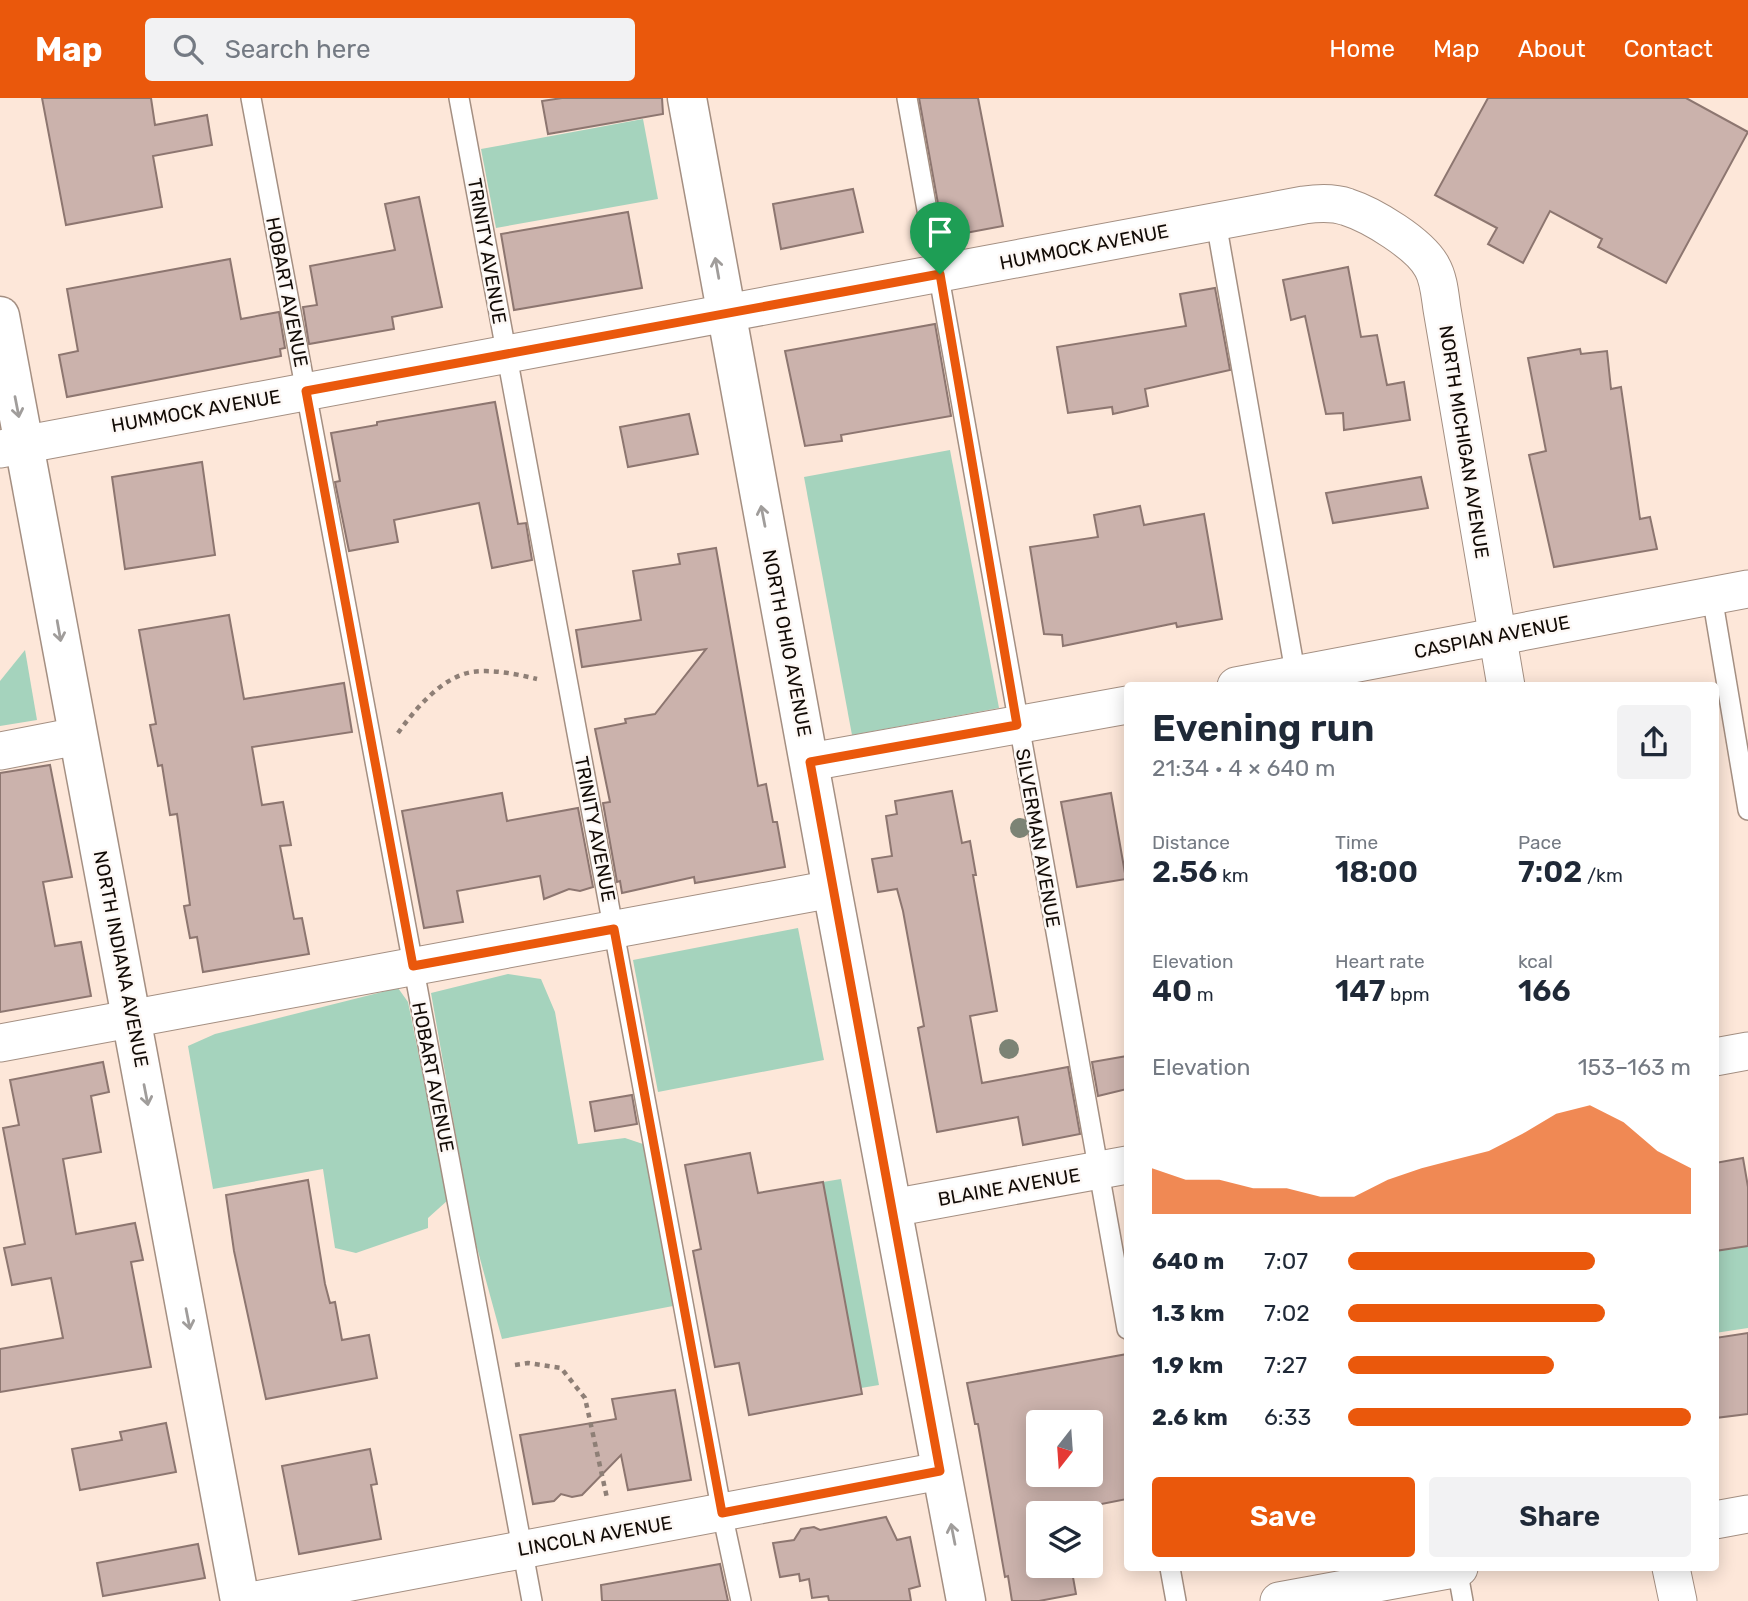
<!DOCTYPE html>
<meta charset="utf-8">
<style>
:root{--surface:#fff;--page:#f2f2f3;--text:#1f2937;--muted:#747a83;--accent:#ea580c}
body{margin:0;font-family:Rubik,sans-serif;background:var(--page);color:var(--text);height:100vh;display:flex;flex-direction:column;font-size:26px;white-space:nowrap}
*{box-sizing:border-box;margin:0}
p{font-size:23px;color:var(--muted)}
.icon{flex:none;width:38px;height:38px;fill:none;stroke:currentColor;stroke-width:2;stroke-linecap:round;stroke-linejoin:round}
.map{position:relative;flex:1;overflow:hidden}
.panel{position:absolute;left:1124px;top:584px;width:595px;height:889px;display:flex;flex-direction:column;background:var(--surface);border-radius:7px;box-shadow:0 4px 18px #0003}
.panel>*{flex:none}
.needle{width:46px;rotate:197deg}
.buttons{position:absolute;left:1026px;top:1312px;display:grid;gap:14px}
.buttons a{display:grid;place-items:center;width:77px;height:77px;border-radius:7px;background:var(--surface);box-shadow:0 4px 18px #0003;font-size:35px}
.pin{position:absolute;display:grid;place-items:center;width:60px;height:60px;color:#fff;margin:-72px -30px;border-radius:50% 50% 50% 0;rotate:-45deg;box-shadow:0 0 7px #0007}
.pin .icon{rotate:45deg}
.round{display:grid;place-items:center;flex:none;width:74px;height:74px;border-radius:7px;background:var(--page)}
.overview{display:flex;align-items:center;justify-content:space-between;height:119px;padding:0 28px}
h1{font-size:38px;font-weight:600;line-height:52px}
.figures{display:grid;grid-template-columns:repeat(3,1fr);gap:10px;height:119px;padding:7px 28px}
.figures div{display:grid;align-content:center}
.figures b{font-size:30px;font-weight:600}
.figures small{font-size:19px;font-weight:400}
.figures p{font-size:19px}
.chart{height:196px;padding:14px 28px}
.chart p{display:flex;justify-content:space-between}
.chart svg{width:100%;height:126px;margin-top:7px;fill:var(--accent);opacity:.7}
.primary-button{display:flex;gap:14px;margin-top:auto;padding:14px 28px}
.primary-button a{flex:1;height:80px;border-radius:7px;background:var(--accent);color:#fff;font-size:28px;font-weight:600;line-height:80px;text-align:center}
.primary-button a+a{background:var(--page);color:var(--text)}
ul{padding:0 28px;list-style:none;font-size:23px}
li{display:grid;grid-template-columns:112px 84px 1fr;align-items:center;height:52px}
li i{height:18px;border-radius:9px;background:var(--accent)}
header{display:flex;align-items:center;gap:42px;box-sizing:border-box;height:98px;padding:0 35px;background:var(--accent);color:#fff}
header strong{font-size:33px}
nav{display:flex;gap:38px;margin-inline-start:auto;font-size:24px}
.search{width:490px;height:63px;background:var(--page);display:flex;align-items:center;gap:18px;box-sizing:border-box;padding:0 24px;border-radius:7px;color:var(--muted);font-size:26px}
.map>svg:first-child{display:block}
.green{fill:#a5d3bd}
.building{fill:#cbb2ac;stroke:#8d7670;stroke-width:2;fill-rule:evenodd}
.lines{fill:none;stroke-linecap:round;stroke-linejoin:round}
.lane-casing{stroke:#a48f82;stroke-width:22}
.street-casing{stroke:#a48f82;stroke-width:39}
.secondary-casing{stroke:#a48f82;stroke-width:41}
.path{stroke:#8e7f76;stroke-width:4.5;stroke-dasharray:5 5;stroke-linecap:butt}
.lane{stroke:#fff;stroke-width:19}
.street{stroke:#fff;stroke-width:37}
.secondary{stroke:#fff;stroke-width:38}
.tree{fill:#7c8375}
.oneway{stroke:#a09d9b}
.route-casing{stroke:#fff;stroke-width:14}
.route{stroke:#ea580c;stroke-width:9}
.labels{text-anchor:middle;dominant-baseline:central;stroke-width:5;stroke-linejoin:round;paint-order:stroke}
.street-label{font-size:19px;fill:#120b06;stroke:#fdf8f5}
</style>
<header>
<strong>Map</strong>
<div class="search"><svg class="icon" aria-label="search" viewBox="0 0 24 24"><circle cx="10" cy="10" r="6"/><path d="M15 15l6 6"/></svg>Search here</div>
<nav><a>Home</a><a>Map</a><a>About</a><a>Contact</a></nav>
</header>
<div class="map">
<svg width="1748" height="1503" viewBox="0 0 1748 1503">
<rect width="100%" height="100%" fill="#fde7d9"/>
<g class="green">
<path d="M 643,21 L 658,101 L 496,130 L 481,51 Z"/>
<path d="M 950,352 L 999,610 L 852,637 L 804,379 Z"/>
<path d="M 25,552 L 37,622 L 0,628 L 0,583 Z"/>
<path d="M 798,830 L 824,962 L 658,994 L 633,862 Z"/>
<path d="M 508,876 L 541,881 L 555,914 L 578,1046 L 625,1040 L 646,1047 L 673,1208 L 502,1241 L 473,1135 L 431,895 Z"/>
<path d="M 398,890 L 408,904 L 448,1102 L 428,1120 L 428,1130 L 356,1155 L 335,1150 L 323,1071 L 213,1091 L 188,948 L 215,936 Z"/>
<path d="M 841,1081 L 879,1287 L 861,1290 L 823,1084 Z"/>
<path d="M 1748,1148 L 1748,1230 L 1715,1235 L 1715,1153 Z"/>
</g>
<g class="building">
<path d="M 42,0 L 151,0 L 155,27 L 207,17 L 212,47 L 153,58 L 162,109 L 66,127 Z"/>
<path d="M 562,0 L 662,0 L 663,16 L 548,36 L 542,3 Z"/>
<path d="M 919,0 L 978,0 L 1003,128 L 944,139 Z"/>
<path d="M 1488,0 L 1686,0 L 1748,34 L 1666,185 L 1598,149 L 1602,141 L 1550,113 L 1523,165 L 1488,146 L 1497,130 L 1435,97 Z"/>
<path d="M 853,91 L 863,134 L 781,151 L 773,106 Z"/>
<path d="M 419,99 L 442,209 L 392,219 L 394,231 L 309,246 L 303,209 L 317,207 L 310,168 L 395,152 L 385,106 Z"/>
<path d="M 628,114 L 642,190 L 514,212 L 501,136 Z"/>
<path d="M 230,161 L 241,221 L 279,214 L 285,250 L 280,251 L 281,258 L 67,299 L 59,257 L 78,253 L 67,191 Z"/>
<path d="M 1348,169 L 1361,239 L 1377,237 L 1387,287 L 1404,284 L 1410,322 L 1344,332 L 1343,315 L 1326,316 L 1305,218 L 1291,222 L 1283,182 Z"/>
<path d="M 1215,190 L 1230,272 L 1145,291 L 1148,308 L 1113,316 L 1112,309 L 1068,315 L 1057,249 L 1186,228 L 1180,196 Z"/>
<path d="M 935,226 L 951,318 L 841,337 L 842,343 L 805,348 L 785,253 Z"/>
<path d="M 1580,251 L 1581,256 L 1607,253 L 1611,291 L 1621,289 L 1640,421 L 1650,419 L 1657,451 L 1554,469 L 1529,357 L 1546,353 L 1528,260 Z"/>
<path d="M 495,304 L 518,426 L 526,425 L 532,462 L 492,470 L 479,405 L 394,422 L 398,444 L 349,453 L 335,384 L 340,383 L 331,335 L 377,327 L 377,324 Z"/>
<path d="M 689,316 L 698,356 L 628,369 L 620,329 Z"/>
<path d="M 202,364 L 215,457 L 125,471 L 112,379 Z"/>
<path d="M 1421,379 L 1428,410 L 1333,425 L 1326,395 Z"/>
<path d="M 1140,408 L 1144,427 L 1204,416 L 1222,521 L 1177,529 L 1176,525 L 1063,548 L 1062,537 L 1044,536 L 1030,449 L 1098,439 L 1094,417 Z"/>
<path d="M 716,450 L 758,688 L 766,686 L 773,724 L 777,724 L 785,769 L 695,785 L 694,779 L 622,795 L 620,783 L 617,784 L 603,705 L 610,704 L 595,631 L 626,625 L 625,621 L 655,616 L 706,551 L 582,569 L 576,532 L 641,522 L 633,473 L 680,466 L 678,456 Z"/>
<path d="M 229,517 L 244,601 L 344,585 L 352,634 L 252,649 L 262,707 L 283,704 L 291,747 L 280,748 L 294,821 L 302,820 L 309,856 L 203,874 L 197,839 L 190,840 L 184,808 L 190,807 L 177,716 L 170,717 L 162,667 L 158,668 L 150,627 L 156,626 L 139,532 Z"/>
<path d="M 50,667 L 72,779 L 43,784 L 55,848 L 81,844 L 91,898 L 0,914 L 0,675 Z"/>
<path d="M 952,693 L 962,745 L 970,743 L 976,777 L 973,777 L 997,913 L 970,918 L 982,985 L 1068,969 L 1080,1036 L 1023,1047 L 1018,1019 L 937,1034 L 918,930 L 924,928 L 903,813 L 897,791 L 878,794 L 872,761 L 892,758 L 886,718 L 897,716 L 895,703 Z"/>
<path d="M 502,695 L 507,723 L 578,710 L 593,789 L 580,793 L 569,791 L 544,801 L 540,778 L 457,793 L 463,824 L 424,830 L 402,713 Z"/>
<path d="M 1111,695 L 1126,781 L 1077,789 L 1061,704 Z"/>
<path d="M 1127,958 L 1127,991 L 1098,998 L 1092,964 Z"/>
<path d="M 103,964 L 109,994 L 91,998 L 101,1054 L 63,1061 L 76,1136 L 135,1125 L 143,1162 L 131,1164 L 151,1269 L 0,1294 L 0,1251 L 63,1240 L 51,1180 L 12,1187 L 4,1150 L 25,1146 L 3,1030 L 19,1027 L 10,982 Z"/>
<path d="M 632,997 L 637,1026 L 595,1033 L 590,1004 Z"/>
<path d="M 750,1055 L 758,1095 L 823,1084 L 862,1296 L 749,1317 L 739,1265 L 715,1269 L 693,1153 L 701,1151 L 685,1067 Z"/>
<path d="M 1743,1060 L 1748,1089 L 1748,1148 L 1715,1153 L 1715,1065 Z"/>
<path d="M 308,1082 L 325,1186 L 330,1205 L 335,1204 L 342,1242 L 369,1237 L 377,1280 L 266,1301 L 234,1153 L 226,1097 Z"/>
<path d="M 1748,1235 L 1748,1316 L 1715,1320 L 1715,1240 Z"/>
<path d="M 1127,1256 L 1127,1401 L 1061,1414 L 1062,1416 L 1038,1416 L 1038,1468 L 1071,1468 L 1076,1496 L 1039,1503 L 1012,1503 L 1008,1478 L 1005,1479 L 978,1326 L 975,1326 L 967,1285 ZM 1038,1325 L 1090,1325 L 1090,1377 L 1038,1377 Z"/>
<path d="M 675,1292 L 691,1382 L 628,1392 L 621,1357 L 582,1397 L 572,1399 L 561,1396 L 554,1403 L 533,1406 L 520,1337 L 616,1321 L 612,1301 Z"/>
<path d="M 166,1325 L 176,1374 L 80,1392 L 72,1351 L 122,1342 L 120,1334 Z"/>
<path d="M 370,1351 L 377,1386 L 371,1387 L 381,1441 L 299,1456 L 282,1368 Z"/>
<path d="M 886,1419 L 897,1442 L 910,1439 L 920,1488 L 909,1491 L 911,1503 L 829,1503 L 828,1498 L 812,1500 L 809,1481 L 800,1483 L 799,1476 L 780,1479 L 773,1445 L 794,1442 L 801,1431 L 814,1429 L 820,1432 Z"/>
<path d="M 198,1446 L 205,1480 L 103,1498 L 97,1465 Z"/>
<path d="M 720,1466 L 728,1503 L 602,1503 L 601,1487 Z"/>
</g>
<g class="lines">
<g class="lane-casing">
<g id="lane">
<path d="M 251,0 L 532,1503"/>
<path d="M 459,0 L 722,1415 L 741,1503"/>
<path d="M 907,0 L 1127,1231"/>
<path d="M 1216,124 L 1297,585"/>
<path d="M 1712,498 L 1748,712"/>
<path d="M 1170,1470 L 1176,1503"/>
<path d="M 1457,1470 L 1463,1503"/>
</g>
</g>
<g class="street-casing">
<g id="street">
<path d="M 0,351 L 1304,107 C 1318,105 1333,104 1347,109 C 1372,117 1420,146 1432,169 C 1439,181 1440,198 1442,211 L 1506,588"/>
<path d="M 1236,588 L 1748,491"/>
<path d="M 0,653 L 78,638"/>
<path d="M 810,664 L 1127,607"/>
<path d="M 0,945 L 832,791"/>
<path d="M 1715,959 L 1748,953"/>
<path d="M 892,1110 L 1127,1067"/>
<path d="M 1715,1422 L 1748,1416"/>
<path d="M 1671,1470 L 1678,1503"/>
<path d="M 250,1503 L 940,1373"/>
<path d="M 1279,1503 L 1459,1470"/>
</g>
</g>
<g class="secondary-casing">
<g id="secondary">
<path d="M 687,0 L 832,791 L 966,1503"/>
<path d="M 0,218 L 240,1503"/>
</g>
</g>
<g class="path">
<path d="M 398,635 C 415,611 442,579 472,574 C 493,571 516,576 537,581"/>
<path d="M 515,1267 L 528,1265 L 561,1270 L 585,1300 L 607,1400"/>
</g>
<use href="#lane" class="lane"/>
<use href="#street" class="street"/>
<use href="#secondary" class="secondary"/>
</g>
<g class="tree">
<circle cx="1020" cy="730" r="10"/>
<circle cx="1009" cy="951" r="10"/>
</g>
<defs><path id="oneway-shaft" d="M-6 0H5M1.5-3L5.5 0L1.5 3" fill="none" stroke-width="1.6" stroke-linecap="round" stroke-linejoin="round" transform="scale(1.75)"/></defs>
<g class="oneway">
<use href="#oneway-shaft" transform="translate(717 170) rotate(-100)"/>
<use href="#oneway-shaft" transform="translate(17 309) rotate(79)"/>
<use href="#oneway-shaft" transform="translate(763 418) rotate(-101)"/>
<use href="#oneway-shaft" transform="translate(59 533) rotate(80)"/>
<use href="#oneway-shaft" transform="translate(146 997) rotate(79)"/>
<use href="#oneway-shaft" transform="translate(188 1221) rotate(79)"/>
<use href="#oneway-shaft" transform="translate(953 1436) rotate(-101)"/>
</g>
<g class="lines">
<g class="route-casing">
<path id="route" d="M 940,176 L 1017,627 L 810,664 L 940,1373 L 722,1415 L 614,831 L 413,868 L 306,293 Z"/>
</g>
<use href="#route" class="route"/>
</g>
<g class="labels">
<g class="street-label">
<text transform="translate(1084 149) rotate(-11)">HUMMOCK AVENUE</text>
<text transform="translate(487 153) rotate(80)">TRINITY AVENUE</text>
<text transform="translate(287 194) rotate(79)">HOBART AVENUE</text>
<text transform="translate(196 313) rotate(-10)">HUMMOCK AVENUE</text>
<text transform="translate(1464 344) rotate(81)">NORTH MICHIGAN AVENUE</text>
<text transform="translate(1492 539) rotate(-11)">CASPIAN AVENUE</text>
<text transform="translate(787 545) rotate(79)">NORTH OHIO AVENUE</text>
<text transform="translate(595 731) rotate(79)">TRINITY AVENUE</text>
<text transform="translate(1038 740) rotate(80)">SILVERMAN AVENUE</text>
<text transform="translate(121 861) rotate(79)">NORTH INDIANA AVENUE</text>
<text transform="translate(433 979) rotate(79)">HOBART AVENUE</text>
<text transform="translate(1009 1089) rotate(-10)">BLAINE AVENUE</text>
<text transform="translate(595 1438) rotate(-10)">LINCOLN AVENUE</text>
</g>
</g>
</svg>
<div class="buttons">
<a><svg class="needle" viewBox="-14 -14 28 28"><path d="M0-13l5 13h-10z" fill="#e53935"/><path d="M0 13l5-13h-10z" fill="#747a83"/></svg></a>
<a><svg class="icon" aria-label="layers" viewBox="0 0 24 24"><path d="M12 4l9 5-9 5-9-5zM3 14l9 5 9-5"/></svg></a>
</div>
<div class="pin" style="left:940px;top:176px;background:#1e9e55"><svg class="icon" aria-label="arrive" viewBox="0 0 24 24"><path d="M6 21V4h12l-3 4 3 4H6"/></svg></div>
<section class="panel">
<div class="overview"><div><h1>Evening run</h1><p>21:34 · 4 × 640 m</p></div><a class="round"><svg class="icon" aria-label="share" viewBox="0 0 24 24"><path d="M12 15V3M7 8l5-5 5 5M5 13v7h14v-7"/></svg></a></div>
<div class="figures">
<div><p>Distance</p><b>2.56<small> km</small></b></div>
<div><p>Time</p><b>18:00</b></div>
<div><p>Pace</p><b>7:02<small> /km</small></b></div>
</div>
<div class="figures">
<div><p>Elevation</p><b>40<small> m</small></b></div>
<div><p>Heart rate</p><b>147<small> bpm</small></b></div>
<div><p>kcal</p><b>166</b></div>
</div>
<div class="chart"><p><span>Elevation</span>153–163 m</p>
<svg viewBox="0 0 160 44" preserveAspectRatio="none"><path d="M0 44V28L10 32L20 32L30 35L40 35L50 38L60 38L70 32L80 28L90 25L100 22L110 16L120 9L130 6L140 12L150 22L160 28V44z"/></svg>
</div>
<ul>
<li><b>640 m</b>7:07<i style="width:72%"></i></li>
<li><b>1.3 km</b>7:02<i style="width:75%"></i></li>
<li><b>1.9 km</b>7:27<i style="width:60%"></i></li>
<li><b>2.6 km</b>6:33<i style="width:100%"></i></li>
</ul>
<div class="primary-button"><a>Save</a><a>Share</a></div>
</section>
</div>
